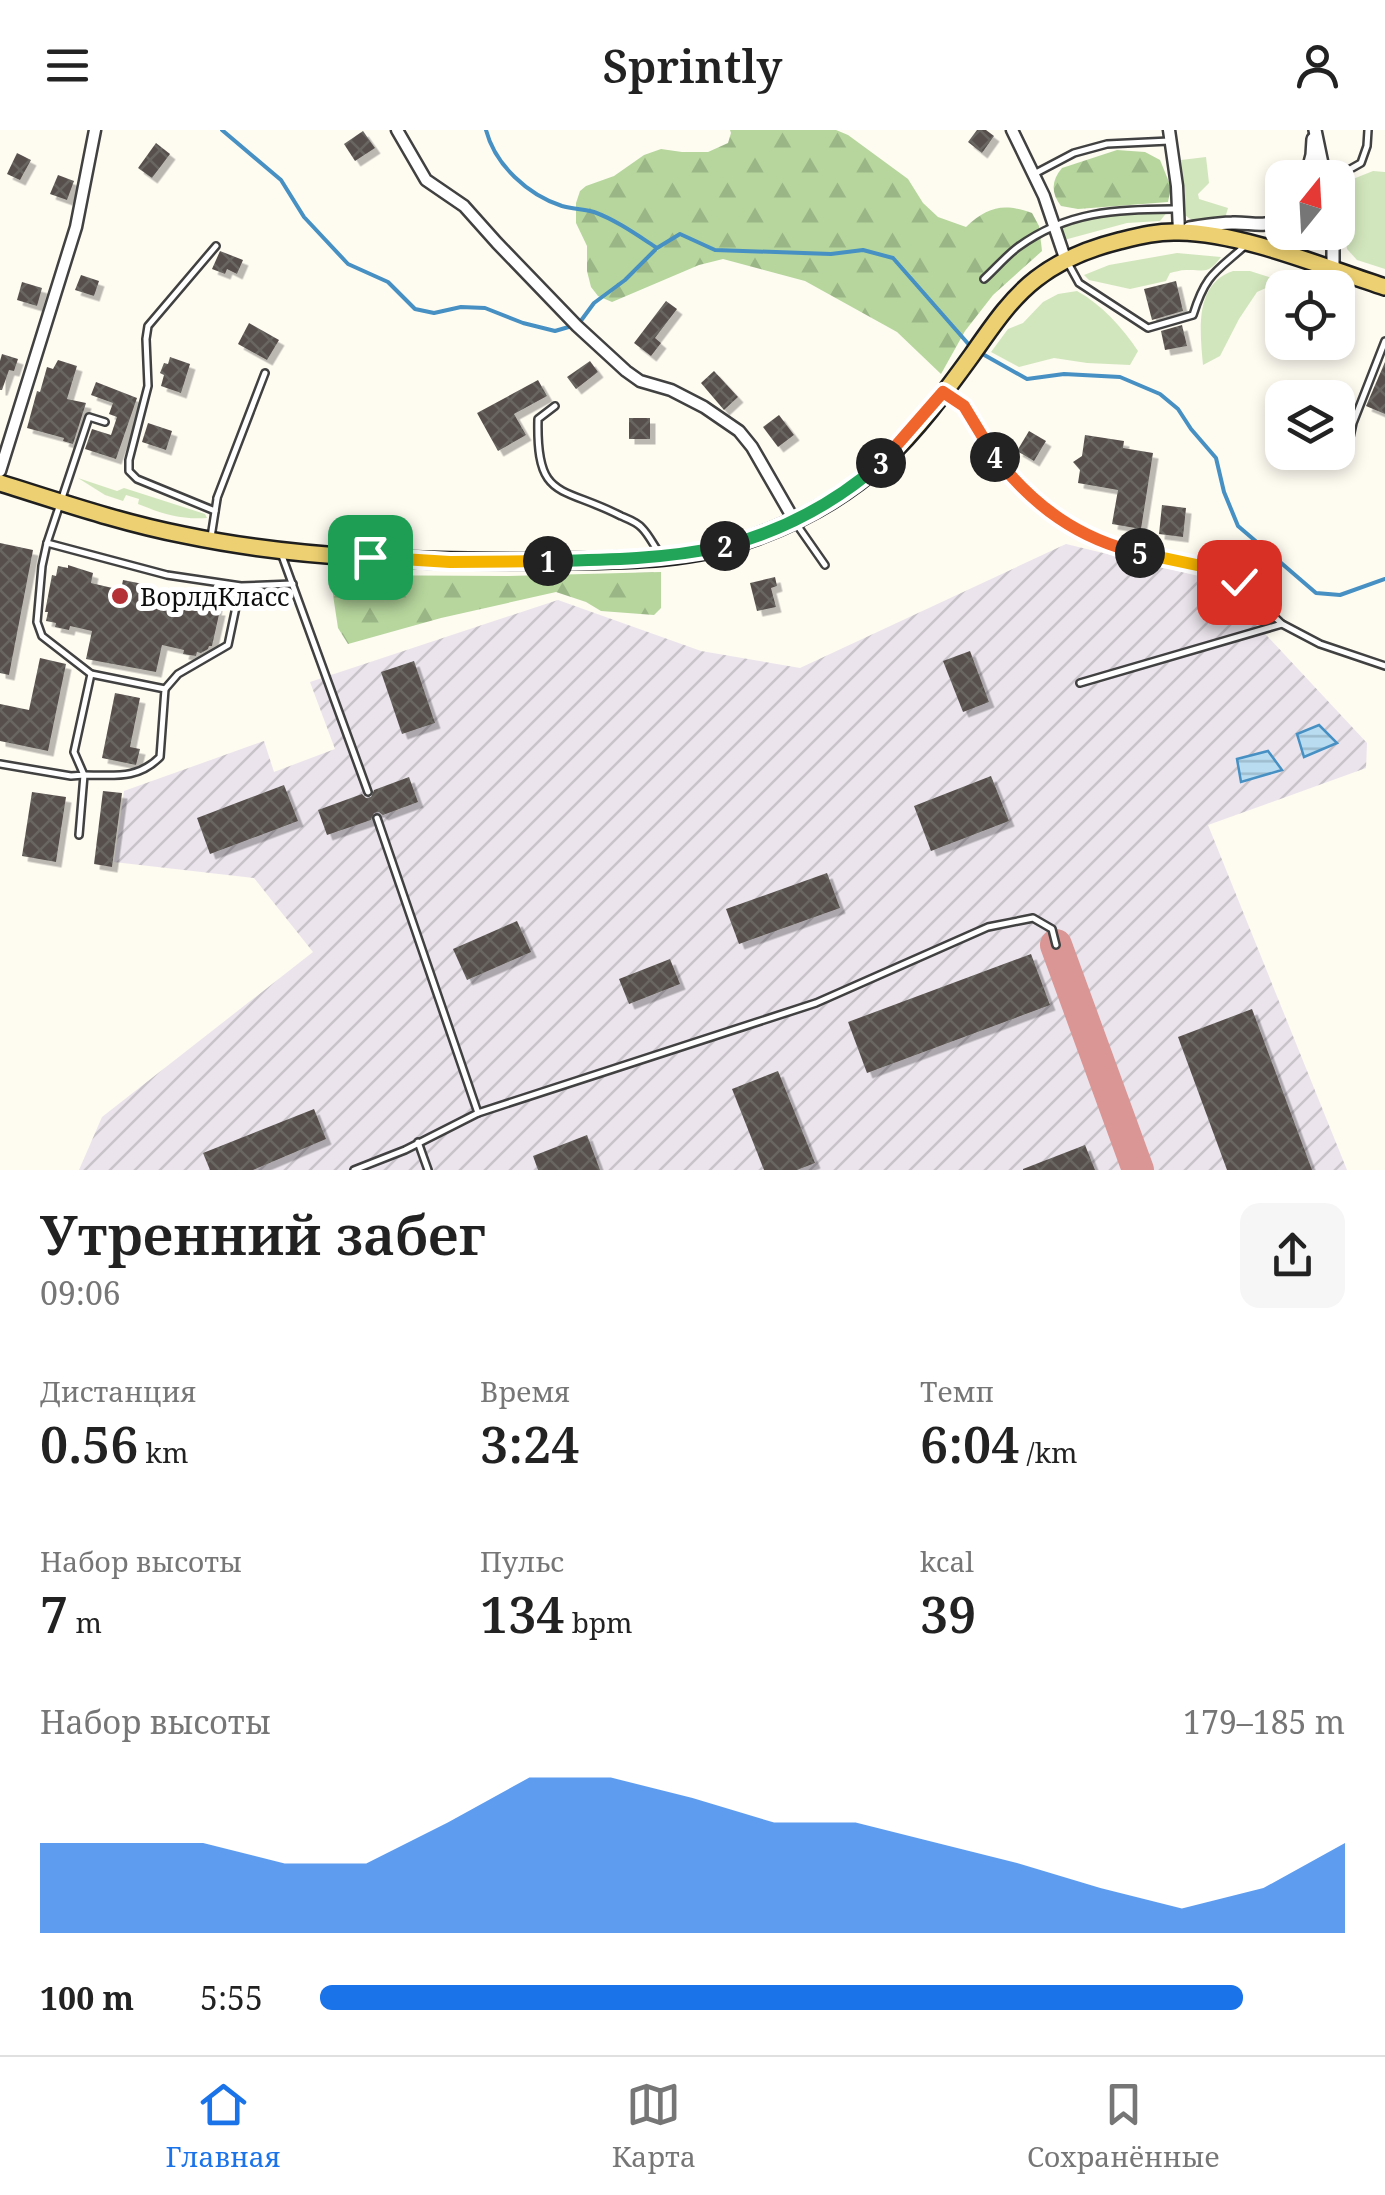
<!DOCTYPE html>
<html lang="ru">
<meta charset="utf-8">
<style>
:root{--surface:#fff;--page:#f6f6f6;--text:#222;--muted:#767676;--line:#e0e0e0;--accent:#1a73e8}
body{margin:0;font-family:"Noto Serif",serif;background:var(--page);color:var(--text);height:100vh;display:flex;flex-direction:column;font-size:38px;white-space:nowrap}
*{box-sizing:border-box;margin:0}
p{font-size:32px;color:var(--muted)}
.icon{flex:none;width:55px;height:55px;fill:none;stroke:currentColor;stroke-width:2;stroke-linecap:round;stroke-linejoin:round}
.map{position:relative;height:1040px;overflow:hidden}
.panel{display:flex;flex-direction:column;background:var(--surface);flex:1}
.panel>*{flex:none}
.needle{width:65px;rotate:18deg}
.controls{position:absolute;left:1265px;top:30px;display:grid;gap:20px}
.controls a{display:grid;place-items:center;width:90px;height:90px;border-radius:20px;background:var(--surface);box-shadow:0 5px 15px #0003;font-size:50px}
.pin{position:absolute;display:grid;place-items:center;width:85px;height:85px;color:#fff;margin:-42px;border-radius:20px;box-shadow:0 5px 15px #0006}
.km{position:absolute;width:50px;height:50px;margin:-25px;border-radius:50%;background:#222;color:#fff;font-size:28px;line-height:50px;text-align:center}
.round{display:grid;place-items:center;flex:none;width:105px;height:105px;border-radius:20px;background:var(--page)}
.head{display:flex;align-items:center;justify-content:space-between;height:170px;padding:0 40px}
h1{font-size:55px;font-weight:600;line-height:75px}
.metrics{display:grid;grid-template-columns:repeat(3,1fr);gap:15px;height:170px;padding:10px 40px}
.metrics div{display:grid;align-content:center}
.metrics b{font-size:50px;font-weight:600}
.metrics small{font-size:28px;font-weight:400}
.metrics p{font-size:28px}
.chart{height:280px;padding:20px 40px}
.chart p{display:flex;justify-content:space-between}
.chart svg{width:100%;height:180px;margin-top:10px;fill:var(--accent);opacity:.7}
ul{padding:0 40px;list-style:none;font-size:32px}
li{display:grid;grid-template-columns:160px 120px 1fr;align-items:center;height:75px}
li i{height:25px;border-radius:12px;background:var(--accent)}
header{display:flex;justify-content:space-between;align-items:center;height:130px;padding:0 40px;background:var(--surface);font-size:45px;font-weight:600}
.tab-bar{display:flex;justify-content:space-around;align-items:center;height:140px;border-top:2px solid var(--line);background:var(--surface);font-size:28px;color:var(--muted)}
.tab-bar a{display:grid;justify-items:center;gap:5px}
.tab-bar .on{color:var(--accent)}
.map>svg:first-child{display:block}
.industrial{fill:url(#industrial-furrows)}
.green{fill:#d2e6bd}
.forest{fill:url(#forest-firs)}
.water{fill:url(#water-rules);stroke:#4690c3;stroke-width:2.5}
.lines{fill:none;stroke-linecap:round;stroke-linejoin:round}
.stream{stroke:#4690c3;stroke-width:4}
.taxiway{stroke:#d99694;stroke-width:32}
.building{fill:url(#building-cross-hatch);filter:url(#shadow)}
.service-casing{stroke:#414141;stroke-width:10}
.minor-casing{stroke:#414141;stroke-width:15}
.tertiary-casing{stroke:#414141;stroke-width:16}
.primary-casing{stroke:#1f1f1f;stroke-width:20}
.service{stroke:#fff;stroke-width:5}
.minor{stroke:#fff;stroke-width:10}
.tertiary{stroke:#fff;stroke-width:11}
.primary{stroke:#edd071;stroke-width:15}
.split-1-casing{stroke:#fff;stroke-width:20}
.split-2-casing{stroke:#fff;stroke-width:20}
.split-3-casing{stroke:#fff;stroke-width:20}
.split-4-casing{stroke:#fff;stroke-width:20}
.split-5-casing{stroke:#fff;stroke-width:20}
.split-6-casing{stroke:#fff;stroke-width:20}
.split-1{stroke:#f5b400;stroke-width:12}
.split-2{stroke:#22a559;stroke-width:12}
.split-3{stroke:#22a559;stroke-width:12}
.split-4{stroke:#f0652b;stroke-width:12}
.split-5{stroke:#f0652b;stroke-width:12}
.split-6{stroke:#f5b400;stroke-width:12}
.poi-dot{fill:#b43137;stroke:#fff;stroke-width:4}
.labels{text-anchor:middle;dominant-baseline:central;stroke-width:10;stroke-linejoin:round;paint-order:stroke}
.poi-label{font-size:25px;fill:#0e0e0e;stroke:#fff;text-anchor:start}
</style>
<header><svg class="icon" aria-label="menu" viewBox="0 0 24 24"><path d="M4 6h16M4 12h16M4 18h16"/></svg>Sprintly<svg class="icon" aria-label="person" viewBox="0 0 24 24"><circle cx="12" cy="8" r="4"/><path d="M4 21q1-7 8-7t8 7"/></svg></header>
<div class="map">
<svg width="1385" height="1040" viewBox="0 0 1385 1040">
<defs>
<pattern id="industrial-furrows" width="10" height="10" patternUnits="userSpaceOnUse" patternTransform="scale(2.5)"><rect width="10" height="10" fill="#ebe4ec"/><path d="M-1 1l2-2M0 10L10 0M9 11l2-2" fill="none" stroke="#c8c2c9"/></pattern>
<pattern id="forest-firs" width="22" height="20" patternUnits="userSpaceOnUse" patternTransform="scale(2.5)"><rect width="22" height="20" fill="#b6d69d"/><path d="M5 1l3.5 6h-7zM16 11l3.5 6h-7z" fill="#9bb686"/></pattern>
<pattern id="water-rules" width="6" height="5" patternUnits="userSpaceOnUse" patternTransform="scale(2.5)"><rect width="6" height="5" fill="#b9dcf1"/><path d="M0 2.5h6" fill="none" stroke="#9ebccd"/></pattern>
<pattern id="building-cross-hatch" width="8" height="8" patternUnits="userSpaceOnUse" patternTransform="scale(2.5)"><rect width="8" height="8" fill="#56504c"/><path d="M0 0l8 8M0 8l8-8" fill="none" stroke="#696561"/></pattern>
<filter id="shadow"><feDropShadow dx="5.5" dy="5.5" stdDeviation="0" flood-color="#0004"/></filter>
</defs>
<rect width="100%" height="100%" fill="#fefbf1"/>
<path class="industrial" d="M 1066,414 L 1215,450 L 1367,613 L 1366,638 L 1208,695 L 1347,1040 L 79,1040 L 102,987 L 313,822 L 254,748 L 114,732 L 124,661 L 264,611 L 274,642 L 335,619 L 310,552 L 558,470 L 701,521 L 800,538 Z"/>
<g class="green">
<path d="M 1206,27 L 1209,53 L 1198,64 L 1199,69 L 1228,78 L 1225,88 C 1212,90 1195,95 1185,85 L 1185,62 L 1181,30 Z"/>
<path d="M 1373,41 L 1385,42 L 1385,139 L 1357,130 L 1347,119 L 1338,55 Z"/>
<path d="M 1168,81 L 1160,91 L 1127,93 L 1064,110 L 1056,104 C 1079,79 1135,83 1168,81 Z"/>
<path d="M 1177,123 L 1221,127 C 1207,146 1204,139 1186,140 C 1180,140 1175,142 1170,143 L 1166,151 L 1130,159 L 1089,150 L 1084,145 L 1109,135 Z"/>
<path d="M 1233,141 L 1250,141 L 1281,151 L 1257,162 L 1239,189 L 1220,226 L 1203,235 C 1200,201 1194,154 1233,141 Z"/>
<path d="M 1077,161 C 1102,175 1122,197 1138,221 L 1130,235 L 1087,233 L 1054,228 L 1019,237 L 991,222 L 1008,199 L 1023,193 L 1043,172 L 1058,164 Z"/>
<path d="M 78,348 L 117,361 L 124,358 L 205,384 L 207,388 C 181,390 160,383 138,374 L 139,369 L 126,365 L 123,371 L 105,365 Z"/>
</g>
<g class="forest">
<path d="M 730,0 L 836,0 L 848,5 L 908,49 L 923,73 L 938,87 L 966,97 C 988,76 1004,73 1032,83 L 1039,96 L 1042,121 L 993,165 L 965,201 L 941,244 L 897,202 L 805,151 L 723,129 L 699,135 L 612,172 L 598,166 L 591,157 L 587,141 L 587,116 L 576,93 L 576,73 L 580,61 L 586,56 L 614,46 L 644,25 L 661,19 L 682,22 L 708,22 L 728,13 L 731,3 Z"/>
<path d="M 1117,20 L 1145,22 L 1160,30 L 1171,57 L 1168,72 L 1078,79 L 1061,76 C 1051,63 1051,51 1062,38 Z"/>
<path d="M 661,442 L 661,478 L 654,485 L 601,481 L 586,472 L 556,462 L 441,488 L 348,514 L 338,498 L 330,445 L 507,446 Z"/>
</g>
<g class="water">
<path d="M 1319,595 L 1337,613 L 1304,627 L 1297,604 Z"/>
<path d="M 1268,621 L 1282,640 L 1241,652 L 1237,629 Z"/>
</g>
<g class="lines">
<g class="stream">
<path d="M 222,0 L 281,50 L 304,87 L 348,134 L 388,152 L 415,179 L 434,183 L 461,177 L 485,178 L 523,193 L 555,201 L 572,196"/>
<path d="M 486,0 C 495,35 528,65 562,76 C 573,79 584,79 594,82 C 616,90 637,105 657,118 L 680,104 L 715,120 L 831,124 L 863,120 L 893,128 L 971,217"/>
<path d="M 580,192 L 594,173 L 625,150 L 655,120"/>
<path d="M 979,222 L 1027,249 L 1064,244 L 1120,247 L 1160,264 L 1178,279 L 1191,299 L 1216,328 L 1224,362 L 1238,396 L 1316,463 L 1340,465 L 1385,449"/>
</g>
<path class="taxiway" d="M 1056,815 L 1138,1040"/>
</g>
<g class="building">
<path d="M 977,0 L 986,0 L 994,6 L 982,23 L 968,12 Z"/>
<path d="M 363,1 L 375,18 L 355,31 L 344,14 Z"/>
<path d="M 156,13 L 170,24 L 152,48 L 138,38 Z"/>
<path d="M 17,23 L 31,30 L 20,50 L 7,44 Z"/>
<path d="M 58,45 L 74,51 L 67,70 L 50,64 Z"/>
<path d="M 220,121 L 243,130 L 237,144 L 227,139 L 225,144 L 212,139 Z"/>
<path d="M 81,145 L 99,151 L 94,166 L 75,160 Z"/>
<path d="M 1176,151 L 1183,181 L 1152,190 L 1144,159 Z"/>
<path d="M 22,152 L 42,158 L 37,176 L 17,170 Z"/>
<path d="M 666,171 L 677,179 L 655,208 L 661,213 L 651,226 L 634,213 Z"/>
<path d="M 249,193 L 279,210 L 267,230 L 238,214 Z"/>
<path d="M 1182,195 L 1187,216 L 1165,220 L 1161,201 Z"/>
<path d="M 2,224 L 18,229 L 14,241 L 9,240 L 2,260 L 0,260 L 0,231 Z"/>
<path d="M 170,227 L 190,234 L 181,263 L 161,256 L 164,245 L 160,243 L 164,233 L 168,234 Z"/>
<path d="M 58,230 L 77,236 L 67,269 L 86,273 L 73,314 L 63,311 L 64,308 L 27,298 L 37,261 L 40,262 L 47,237 L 53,239 Z"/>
<path d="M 590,231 L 598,242 L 576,259 L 567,247 Z"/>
<path d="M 1385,232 L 1385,284 L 1366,276 Z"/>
<path d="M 714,241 L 738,267 L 724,280 L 701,253 Z"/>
<path d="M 538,250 L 547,266 L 514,284 L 526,305 L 498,321 L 477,283 Z"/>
<path d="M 96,252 L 137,268 L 116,329 L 85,319 L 92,299 L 111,305 L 117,287 L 109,284 L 113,273 L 91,265 Z"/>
<path d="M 779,285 L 794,305 L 778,317 L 763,297 Z"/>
<rect x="629" y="288" width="21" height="21"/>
<path d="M 148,293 L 172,301 L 166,320 L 142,312 Z"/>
<path d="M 1029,301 L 1046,311 L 1034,331 L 1017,321 Z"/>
<path d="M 1085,305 L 1124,311 L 1123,318 L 1153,323 L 1141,399 L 1112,394 L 1118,360 L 1078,353 L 1080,340 L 1073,332 L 1082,326 Z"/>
<path d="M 1162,375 L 1186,378 L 1183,407 L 1159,404 Z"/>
<path d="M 0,413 L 33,420 L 9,545 L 0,543 Z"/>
<path d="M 68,435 L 93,443 L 91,453 L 121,460 L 123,450 L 153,456 L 151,466 L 181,472 L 183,462 L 195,465 L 196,462 L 218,470 L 216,480 L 220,480 L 212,516 L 209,516 L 208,519 L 201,523 L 197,522 L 196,526 L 183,524 L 184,520 L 162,515 L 156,542 L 86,529 L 92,501 L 70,496 L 69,500 L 55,497 L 56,493 L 46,491 L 48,482 L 45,482 L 52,445 L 56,446 L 58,436 L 68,438 Z"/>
<path d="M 775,447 L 777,456 L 771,458 L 776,477 L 757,481 L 750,453 Z"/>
<path d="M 970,521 L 989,572 L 963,582 L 943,531 Z"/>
<path d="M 40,528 L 66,534 L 48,621 L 0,611 L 0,574 L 29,580 Z"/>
<path d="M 414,531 L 435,593 L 402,604 L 381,542 Z"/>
<path d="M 115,563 L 140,568 L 130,617 L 140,619 L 136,635 L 102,628 Z"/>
<path d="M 991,646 L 1009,691 L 931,721 L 914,676 Z"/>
<path d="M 409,647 L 418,672 L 383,685 L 379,682 L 374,683 L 371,690 L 327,705 L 318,680 L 362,664 L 366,668 L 371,667 L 374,660 Z"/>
<path d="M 284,655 L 298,691 L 210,724 L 197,688 Z"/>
<path d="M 103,661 L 122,663 L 112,737 L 94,734 Z"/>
<path d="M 32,662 L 66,667 L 56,732 L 22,726 Z"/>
<path d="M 827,743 L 840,778 L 739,814 L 726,779 Z"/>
<path d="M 517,791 L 531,822 L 467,850 L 453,819 Z"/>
<path d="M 1031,824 L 1050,875 L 867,943 L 848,892 Z"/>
<path d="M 670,829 L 680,854 L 629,874 L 619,849 Z"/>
<path d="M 1252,879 L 1312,1040 L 1227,1040 L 1178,907 Z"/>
<path d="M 778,941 L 815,1033 L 797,1040 L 764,1040 L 732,959 Z"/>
<path d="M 314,979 L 326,1009 L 253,1040 L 210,1040 L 203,1023 Z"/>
<path d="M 587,1005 L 600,1040 L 538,1040 L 533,1026 Z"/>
<path d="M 1085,1015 L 1095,1040 L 1023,1040 L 1023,1039 Z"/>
</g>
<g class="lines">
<g class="service-casing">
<g id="service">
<path d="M 1036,43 L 1074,23 L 1107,14 L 1169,11"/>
<path d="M 1328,45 L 1345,42 L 1361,33 L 1367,16 L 1368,0"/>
<path d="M 1068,133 L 1079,153 L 1148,198 L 1193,185 C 1206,143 1216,142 1247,114"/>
<path d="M 984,149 C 995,139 1006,126 1018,117 C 1069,80 1116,80 1176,79"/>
<path d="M 946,264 L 963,277 L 996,329 L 1027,363 L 1066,394 L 1119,418 L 1211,438 L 1239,453 L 1282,494 L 1320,514 L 1385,536"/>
<path d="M 555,276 L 538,289 C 536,372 561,355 621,386 C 628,389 637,392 642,398 C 649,405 654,416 660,424"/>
<path d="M 1346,326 L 1353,293 L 1385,211"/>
<path d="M 217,368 L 265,243"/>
<path d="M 215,381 L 137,349 L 129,341 L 129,330 L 148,256 L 146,209 L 148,196 L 216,116"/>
<path d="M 795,392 L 825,435"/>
<path d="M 211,407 L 217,369"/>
<path d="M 47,413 L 167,445 L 241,456 L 293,454"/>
<path d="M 281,423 L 368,662"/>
<path d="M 1080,553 L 1282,494"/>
<path d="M 165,559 L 178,544 L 228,515 L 240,458"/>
<path d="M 0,634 L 71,646 L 84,645 L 74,622 L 91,544"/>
<path d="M 79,705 L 84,645 C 114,645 137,650 160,627 L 165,559 L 91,544 L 42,506 L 37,492 L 42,436 L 47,413 L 89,287 L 105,292"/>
<path d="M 478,983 L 816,873 L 988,797 L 1033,788 L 1052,799 L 1056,815"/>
<path d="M 418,1012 L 428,1040"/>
<path d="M 354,1040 L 405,1020 L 478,983 L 377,688"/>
</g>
</g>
<g class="minor-casing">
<g id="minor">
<path d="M 397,0 L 426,50 L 464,76 L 497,113 L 577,196 L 626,241 L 640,251 L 671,260 L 704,277 L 739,301 L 752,317 L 794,390"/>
<path d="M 1012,0 L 1044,66 L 1066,131"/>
<path d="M 1169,0 L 1177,56 L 1179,102"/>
<path d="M 0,341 L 76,97 L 95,0"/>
</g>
</g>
<g class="tertiary-casing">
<g id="tertiary">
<path d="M 1315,0 L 1325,48"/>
<path d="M 1306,48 L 1312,25 L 1313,9"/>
<path d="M 1189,98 C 1203,96 1218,93 1232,93 C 1251,92 1265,99 1282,88"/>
<path d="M 1333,102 L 1333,140"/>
</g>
</g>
<g class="primary-casing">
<path id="primary" d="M 0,353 C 61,372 122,393 184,405 C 303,430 428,432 549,431 C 617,430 689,432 753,408 C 800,391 847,365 884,331 C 917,300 946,261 972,225 C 991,198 1010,169 1036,149 C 1059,131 1091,118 1119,111 C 1139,106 1158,101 1179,102 C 1243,103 1323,137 1385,157"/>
</g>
<use href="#service" class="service"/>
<use href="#minor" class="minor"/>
<use href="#tertiary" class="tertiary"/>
<use href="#primary" class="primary"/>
</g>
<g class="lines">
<g class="split-1-casing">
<path id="split-1" d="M 370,427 L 450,432 L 548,431"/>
</g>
<g class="split-2-casing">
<path id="split-2" d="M 548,431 C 608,430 666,429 725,416"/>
</g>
<g class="split-3-casing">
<path id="split-3" d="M 725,416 C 782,401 836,372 881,333"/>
</g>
<g class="split-4-casing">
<path id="split-4" d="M 881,333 L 943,262 L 964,276 L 995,327"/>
</g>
<g class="split-5-casing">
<path id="split-5" d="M 995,327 C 1034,376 1078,409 1140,423"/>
</g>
<g class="split-6-casing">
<path id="split-6" d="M 1140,423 L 1211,438 L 1239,452"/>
</g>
<use href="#split-1" class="split-1"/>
<use href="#split-2" class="split-2"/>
<use href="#split-3" class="split-3"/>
<use href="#split-4" class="split-4"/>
<use href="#split-5" class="split-5"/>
<use href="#split-6" class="split-6"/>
</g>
<circle class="poi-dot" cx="120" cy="466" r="10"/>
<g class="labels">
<g class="poi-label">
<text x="140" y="466">ВорлдКласс</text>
</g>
</g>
</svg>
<div class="controls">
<a><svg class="needle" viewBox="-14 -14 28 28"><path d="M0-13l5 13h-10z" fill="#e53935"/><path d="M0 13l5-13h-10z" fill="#767676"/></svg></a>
<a><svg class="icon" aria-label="locate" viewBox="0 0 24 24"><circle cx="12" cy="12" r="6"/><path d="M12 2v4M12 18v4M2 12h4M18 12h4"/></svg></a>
<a><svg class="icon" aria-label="layers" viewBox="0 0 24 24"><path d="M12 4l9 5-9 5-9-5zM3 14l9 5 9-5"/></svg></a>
</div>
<div class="pin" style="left:370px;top:427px;background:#1e9e55"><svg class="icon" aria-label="arrive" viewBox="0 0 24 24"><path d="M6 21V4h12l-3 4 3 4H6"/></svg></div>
<div class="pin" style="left:1239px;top:452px;background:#d93025"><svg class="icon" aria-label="check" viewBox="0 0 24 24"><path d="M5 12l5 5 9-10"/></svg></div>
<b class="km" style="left:548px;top:431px">1</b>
<b class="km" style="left:725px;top:416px">2</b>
<b class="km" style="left:881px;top:333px">3</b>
<b class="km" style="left:995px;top:327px">4</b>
<b class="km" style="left:1140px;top:423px">5</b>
</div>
<section class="panel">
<div class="head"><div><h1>Утренний забег</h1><p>09:06</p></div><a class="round"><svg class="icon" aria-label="share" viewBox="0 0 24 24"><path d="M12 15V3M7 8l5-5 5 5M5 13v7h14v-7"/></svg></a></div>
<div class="metrics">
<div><p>Дистанция</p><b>0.56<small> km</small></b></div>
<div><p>Время</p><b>3:24</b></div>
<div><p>Темп</p><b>6:04<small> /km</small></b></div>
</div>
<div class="metrics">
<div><p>Набор высоты</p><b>7<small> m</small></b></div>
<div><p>Пульс</p><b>134<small> bpm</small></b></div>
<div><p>kcal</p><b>39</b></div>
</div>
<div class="chart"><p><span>Набор высоты</span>179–185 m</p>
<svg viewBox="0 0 160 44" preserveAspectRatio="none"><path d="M0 44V22L10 22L20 22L30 27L40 27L50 17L60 6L70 6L80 11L90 17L100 17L110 22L120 27L130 33L140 38L150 33L160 22V44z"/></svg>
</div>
<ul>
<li><b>100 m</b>5:55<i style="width:90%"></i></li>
</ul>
</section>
<nav class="tab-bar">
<a class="on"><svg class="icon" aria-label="home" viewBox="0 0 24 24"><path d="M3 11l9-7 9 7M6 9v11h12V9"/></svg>Главная</a>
<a><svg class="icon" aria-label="map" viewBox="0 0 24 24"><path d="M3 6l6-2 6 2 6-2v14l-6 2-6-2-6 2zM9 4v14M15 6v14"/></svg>Карта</a>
<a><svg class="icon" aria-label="saved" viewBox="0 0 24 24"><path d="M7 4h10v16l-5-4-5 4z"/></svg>Сохранённые</a>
</nav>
